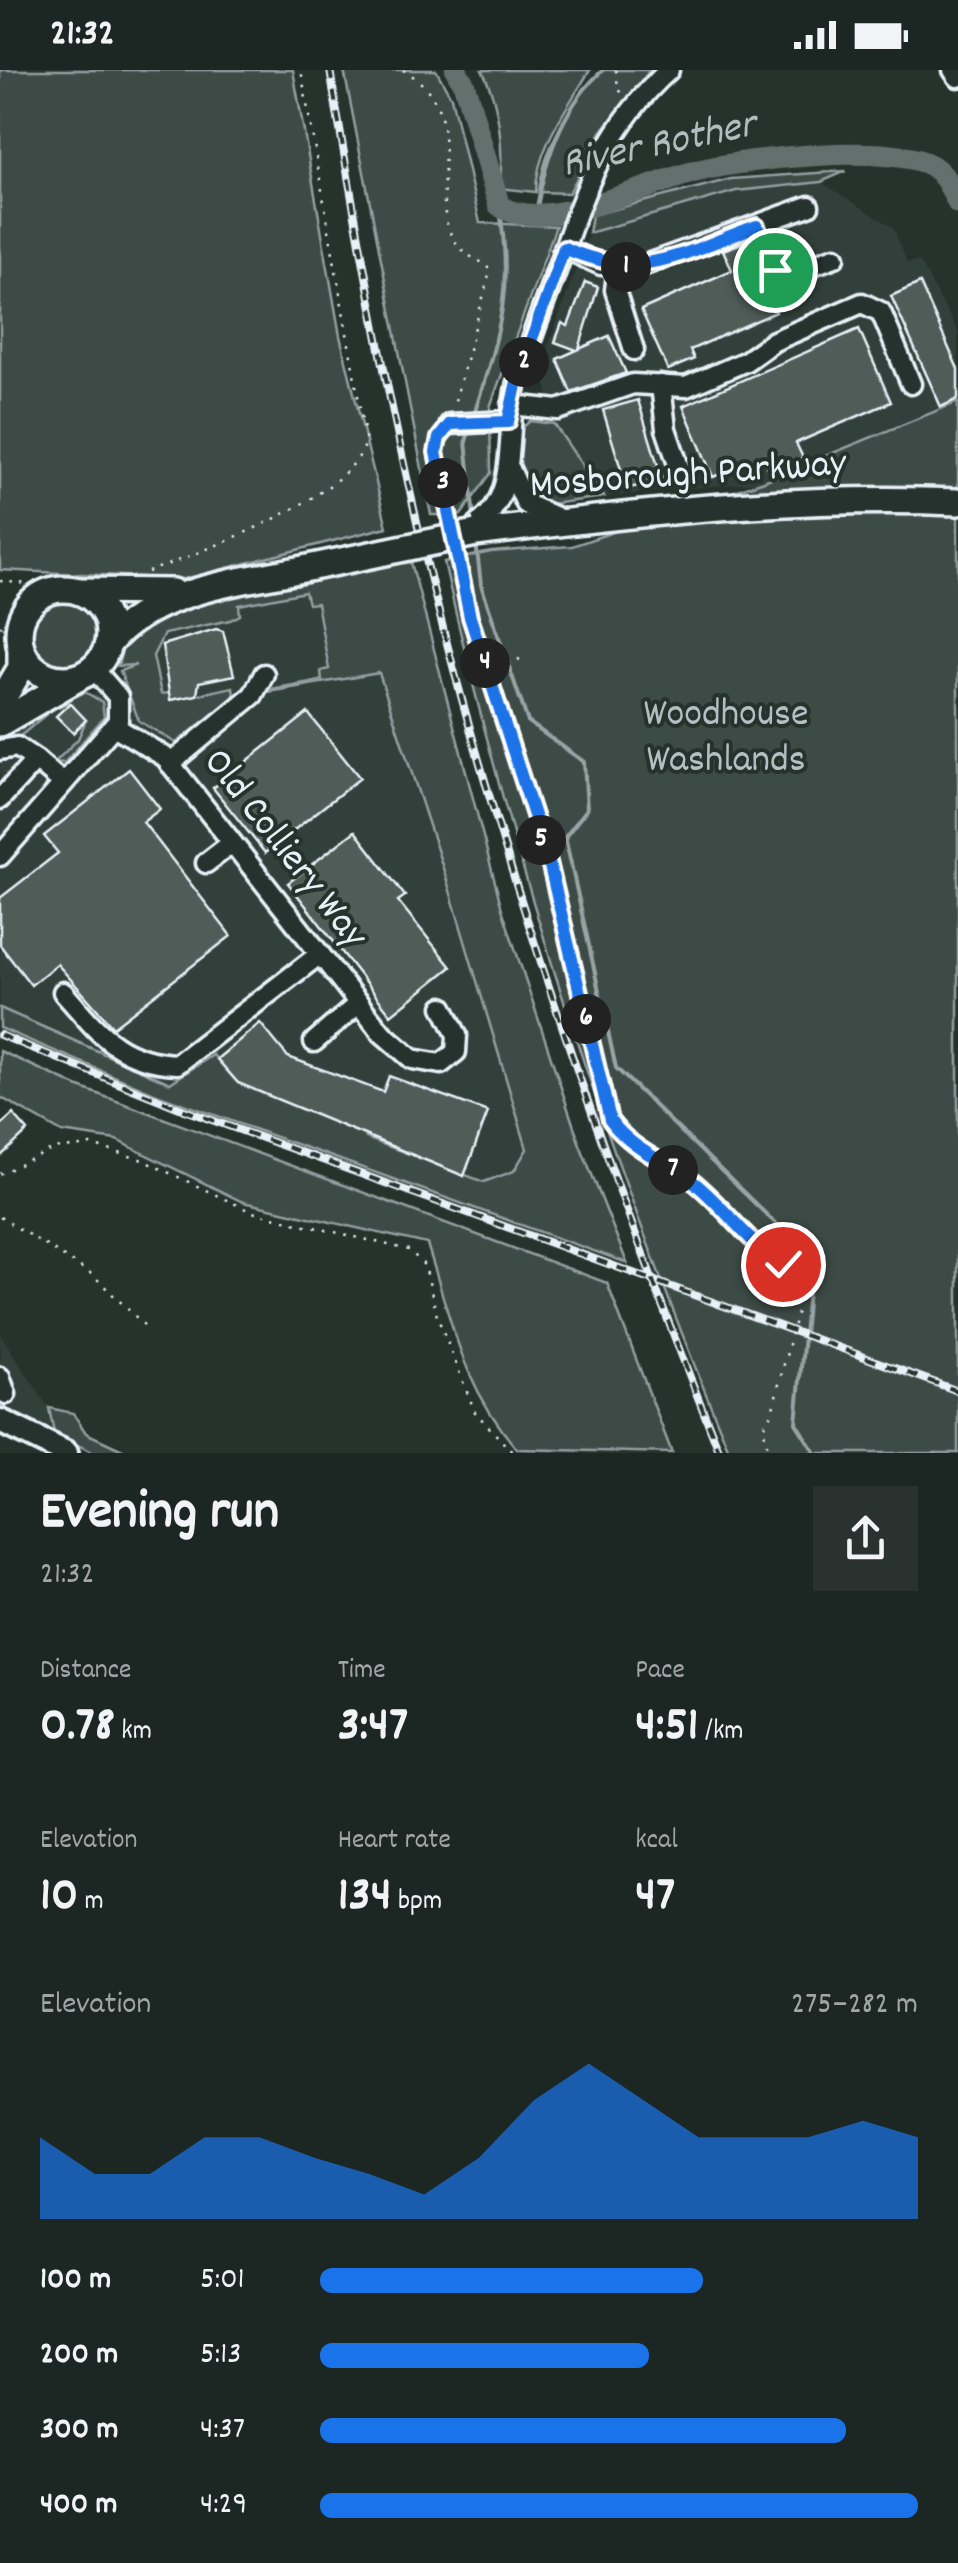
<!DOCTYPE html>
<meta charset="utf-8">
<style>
:root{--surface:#1c2622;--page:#29322f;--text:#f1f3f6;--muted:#a0a5a5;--accent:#1a73e8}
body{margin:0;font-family:Dekko,sans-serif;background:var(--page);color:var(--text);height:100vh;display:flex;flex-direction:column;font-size:38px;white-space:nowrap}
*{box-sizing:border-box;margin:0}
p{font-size:32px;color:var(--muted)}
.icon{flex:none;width:55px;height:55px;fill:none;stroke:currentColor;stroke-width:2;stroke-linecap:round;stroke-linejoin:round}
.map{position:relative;height:1383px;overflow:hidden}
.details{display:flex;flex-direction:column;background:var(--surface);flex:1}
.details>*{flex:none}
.pin{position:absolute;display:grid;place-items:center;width:85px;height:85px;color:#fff;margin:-42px;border:5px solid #fff;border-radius:50%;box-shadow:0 2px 10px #0007}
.km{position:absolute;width:50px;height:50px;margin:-25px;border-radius:50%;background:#222;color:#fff;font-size:28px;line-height:50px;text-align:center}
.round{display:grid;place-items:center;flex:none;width:105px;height:105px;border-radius:0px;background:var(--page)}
.overview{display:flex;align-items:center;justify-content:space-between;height:170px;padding:0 40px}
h1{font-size:55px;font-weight:800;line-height:75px}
.metrics{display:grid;grid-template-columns:repeat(3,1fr);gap:15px;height:170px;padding:10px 40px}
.metrics div{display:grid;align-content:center}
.metrics b{font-size:50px;font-weight:800}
.metrics small{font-size:28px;font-weight:400}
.metrics p{font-size:28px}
.chart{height:280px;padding:20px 40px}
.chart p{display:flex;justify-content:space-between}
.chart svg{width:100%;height:180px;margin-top:10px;fill:var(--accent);opacity:.7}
ul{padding:0 40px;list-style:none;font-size:32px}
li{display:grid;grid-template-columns:160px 120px 1fr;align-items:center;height:75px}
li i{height:25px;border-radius:12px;background:var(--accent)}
.status{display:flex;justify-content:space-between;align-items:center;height:70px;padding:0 50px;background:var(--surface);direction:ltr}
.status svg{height:28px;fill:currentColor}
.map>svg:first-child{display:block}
.built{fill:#333f3a}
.green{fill:#3e4b47;stroke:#939ea0;stroke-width:2.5}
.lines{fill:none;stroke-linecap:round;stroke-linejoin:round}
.stream{stroke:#98a3a5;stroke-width:4}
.river{stroke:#636f6d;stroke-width:22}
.building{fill:#505c59;stroke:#e8f1f8;stroke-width:2.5}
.minor-casing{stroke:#e8f1f8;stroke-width:25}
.major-casing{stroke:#e8f1f8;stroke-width:30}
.highway-casing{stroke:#e8f1f8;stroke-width:32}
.path{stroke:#e8f1f8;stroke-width:2.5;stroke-dasharray:2.5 8;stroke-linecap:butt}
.minor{stroke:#26332d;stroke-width:18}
.major{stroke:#26332d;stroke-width:22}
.highway{stroke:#26332d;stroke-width:25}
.rail-casing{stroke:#e8f1f8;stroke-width:8}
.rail{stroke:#26332d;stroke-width:4;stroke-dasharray:11;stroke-linecap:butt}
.highway-bridge-casing{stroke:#e8f1f8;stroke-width:32;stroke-linecap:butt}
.highway-bridge{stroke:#26332d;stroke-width:25}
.route-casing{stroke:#fff;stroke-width:20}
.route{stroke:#1a73e8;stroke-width:12}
.labels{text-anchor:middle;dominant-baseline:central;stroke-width:8;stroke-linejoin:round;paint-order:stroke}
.street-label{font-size:40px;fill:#e8f1f8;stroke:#26332d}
.park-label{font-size:40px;fill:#b5bfc3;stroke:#26332d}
.water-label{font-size:42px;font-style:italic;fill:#b3bdc0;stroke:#26332d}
</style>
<div class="status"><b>21:32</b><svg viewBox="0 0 49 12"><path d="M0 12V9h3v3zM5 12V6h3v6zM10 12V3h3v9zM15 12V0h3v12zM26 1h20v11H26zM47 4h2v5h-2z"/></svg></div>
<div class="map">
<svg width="958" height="1383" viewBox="0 0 958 1383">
<rect width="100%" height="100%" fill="#26332d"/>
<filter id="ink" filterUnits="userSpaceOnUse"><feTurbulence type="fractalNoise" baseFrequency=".01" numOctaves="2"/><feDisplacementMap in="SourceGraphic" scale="20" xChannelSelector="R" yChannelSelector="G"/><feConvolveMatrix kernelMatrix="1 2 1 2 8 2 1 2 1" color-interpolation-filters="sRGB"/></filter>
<g filter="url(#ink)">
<g class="built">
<path d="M 821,112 L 893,157 L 907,193 L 919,191 L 958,262 L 958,332 L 764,411 L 604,427 L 554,354 L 542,293 L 589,163 L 737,121 Z"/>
<path d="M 317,517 L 335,611 L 379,602 L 445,804 L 527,1080 L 514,1102 L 485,1112 L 366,1068 L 361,1061 L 238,1013 L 213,985 L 171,1013 L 0,938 L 0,661 L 75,623 L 92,624 L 122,607 L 120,587 L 143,555 Z"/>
<path d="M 0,1264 L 49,1338 L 54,1363 L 0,1338 Z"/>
</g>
<g class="green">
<path d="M 0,0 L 293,0 L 340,266 L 387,457 L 184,509 L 0,500 Z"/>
<path d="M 344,0 L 436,0 L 451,27 L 480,153 L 556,156 L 490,337 L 491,403 L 461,445 L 431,445 Z"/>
<path d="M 482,0 L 590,0 C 568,37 536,78 536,122 L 499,118 C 505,83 499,31 482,0 Z"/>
<path d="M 603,0 L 650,0 L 601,62 L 569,123 L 539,122 C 543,80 572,28 603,0 Z"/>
<path d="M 846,101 L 821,112 L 736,121 L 589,163 L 592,145 L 731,109 Z"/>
<path d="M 958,332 L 958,1383 L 730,1383 C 611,1095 512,797 444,492 L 491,482 L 572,476 L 764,411 Z"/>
<path d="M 530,351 L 554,354 L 604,427 L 551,434 L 524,418 L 518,377 L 521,359 Z"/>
<path d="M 410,488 L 502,839 L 579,1072 L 627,1193 L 159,1025 L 0,958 L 0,938 L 170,1013 L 213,985 L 238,1013 L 362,1061 L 366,1068 L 484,1112 L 514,1101 L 527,1079 L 445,804 L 379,603 L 262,623 L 268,611 L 271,619 L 322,610 L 321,601 L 329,599 L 317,533 L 308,534 L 305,522 L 239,535 L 240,545 L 230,550 L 164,564 L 153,586 L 161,624 L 169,623 L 171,630 L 233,617 L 234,628 L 176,673 L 139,651 L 120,601 L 136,595 L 118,596 L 124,573 L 165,541 Z"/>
<circle cx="63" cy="566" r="35"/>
<path d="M 85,622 L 102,632 L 104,647 L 64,693 L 55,692 L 78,669 L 86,650 L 70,633 C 45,636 26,669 0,678 L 0,661 Z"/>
<path d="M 0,981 L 79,1017 L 607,1213 L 672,1383 L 517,1379 C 462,1315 452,1252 427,1174 L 243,1132 L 116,1070 L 62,1062 L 0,1027 Z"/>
<path d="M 49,1338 L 73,1343 L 86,1363 L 129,1383 L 94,1383 L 54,1363 Z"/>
</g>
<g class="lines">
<g class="stream">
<path d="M 536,144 C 544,92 562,36 603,0"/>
<path d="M 474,345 C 499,262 514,223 499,135"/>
<path d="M 470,359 L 466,371 L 474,448"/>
<path d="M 476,472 L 481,515 L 528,652 L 584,692 L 587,739 L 565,767 L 616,998 L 811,1188 L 796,1353 L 815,1383"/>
</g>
<path class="river" d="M 456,0 L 464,14 L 499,135 C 540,167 652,112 697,101 C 743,89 892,72 932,96 C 946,105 951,119 958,133"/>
</g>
<g class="building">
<path d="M 745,172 L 776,242 L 690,280 L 694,289 L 668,300 L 641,240 L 732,200 L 723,180 Z"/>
<path d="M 585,212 L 598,217 L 579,279 L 609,266 L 626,303 L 571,322 L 557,289 L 577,280 L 555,272 L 562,253 L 568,256 Z"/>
<path d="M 920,213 L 958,299 L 958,329 L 941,337 L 891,226 Z"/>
<path d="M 859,259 L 891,332 L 796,373 L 803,388 L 770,402 L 763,386 L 713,407 L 683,336 Z"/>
<path d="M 638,330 L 662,409 L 627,419 L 603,340 Z"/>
<path d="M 216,559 L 223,561 L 234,605 L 199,612 L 197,625 L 170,630 L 162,575 Z"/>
<path d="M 70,633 L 86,650 L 73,663 L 56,646 Z"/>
<path d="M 308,643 L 360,708 L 265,783 L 213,718 Z"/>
<path d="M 129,699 L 160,739 L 143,752 L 231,866 L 113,957 L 57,894 L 31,915 L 0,875 L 0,828 L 58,783 L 44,766 Z"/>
<path d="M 355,761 L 405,826 L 398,831 L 451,897 L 391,945 L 288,813 Z"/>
<path d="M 260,953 L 288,987 L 383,1022 L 389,1006 L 488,1042 L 464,1106 L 238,1013 L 217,989 Z"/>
<path d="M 13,1044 L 28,1061 L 0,1087 L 0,1056 Z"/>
</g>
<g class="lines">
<g class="minor-casing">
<g id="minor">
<path d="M 953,0 L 958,7"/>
<path d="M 757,157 L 779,203 L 788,204 L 835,187"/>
<path d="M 564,178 L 601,195 L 639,197 L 809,136"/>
<path d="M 618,197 L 615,220 L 634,280"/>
<path d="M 661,315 L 666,359 L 680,400"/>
<path d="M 512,335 L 558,340 L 633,314 L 686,317 L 746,291 L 774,271 L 862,233 L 881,242 L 911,314"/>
<path d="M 450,354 L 508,351"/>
<path d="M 510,399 L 526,434 L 562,450"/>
<path d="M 478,454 C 521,424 504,360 517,312 C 528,276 542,240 555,204 C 584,122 603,60 669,0"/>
<path d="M 114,656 L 165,687 L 382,963 L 412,989 L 441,994 L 456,982 L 457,965 L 443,937"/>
<path d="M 0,680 L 17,677 L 36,690"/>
<path d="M 170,694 L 253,625 L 264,604"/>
<path d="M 0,729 L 36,690 L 63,713"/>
<path d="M 0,786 L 118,651 L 118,627 L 94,599"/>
<path d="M 206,793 L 232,773"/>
<path d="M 63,922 C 99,963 118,991 177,994 L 320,884"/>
<path d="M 314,972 L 359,933"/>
<path d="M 0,1307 L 6,1324"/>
</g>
</g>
<g class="major-casing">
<path id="major" d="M 0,1351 L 66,1383"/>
</g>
<g class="highway-casing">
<g id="highway">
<path d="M 476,463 C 635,443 797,425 958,432"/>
<circle cx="64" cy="564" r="45"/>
<path d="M 78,521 L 173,522"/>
<path d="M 108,574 C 155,517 244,512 313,497"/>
<path d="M 0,633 L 21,598 L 21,579"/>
<path d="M 0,653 L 76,609"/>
</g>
</g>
<g class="path">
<path d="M 403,0 C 491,48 397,161 486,194 L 490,202 L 453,338"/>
<path d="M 616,0 L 618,18 L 624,26"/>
<path d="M 439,366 L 436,382 L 452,451"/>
<path d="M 460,488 L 471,547 L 549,792 L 611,1050 L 624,1069 L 693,1112 L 754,1177 L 789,1200 L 797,1242 L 772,1342 L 763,1357 L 769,1383"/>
<path d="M 148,502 C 202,481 349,429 366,372 L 301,0"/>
<path d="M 0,511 L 37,515 L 67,507"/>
<path d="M 0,555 L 8,565"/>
<path d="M 488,600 L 520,589"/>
<path d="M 0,1104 L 54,1079 L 91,1075 L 140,1089 L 252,1142 L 409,1180 L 425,1196 L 437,1246 L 475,1342 L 513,1383"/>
<path d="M 0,1147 L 93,1205 L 149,1260"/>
</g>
<use href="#minor" class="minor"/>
<use href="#major" class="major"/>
<use href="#highway" class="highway"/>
<g class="rail-casing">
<g id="rail">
<path d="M 330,0 C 361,188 396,377 444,562 C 516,840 613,1116 720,1383"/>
<path d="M 0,965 L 187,1041 L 958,1321"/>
</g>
</g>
<use href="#rail" class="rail"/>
<g class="highway-bridge-casing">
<path id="highway-bridge" d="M 313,497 L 476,463"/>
</g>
<use href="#highway-bridge" class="highway-bridge"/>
</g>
</g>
<g class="lines" filter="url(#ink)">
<g class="route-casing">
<path id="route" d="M 775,200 L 757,156 C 680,183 644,213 564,178 L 517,311 L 508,352 L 450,354 L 439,368 L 436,382 L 470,547 L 549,792 L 610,1050 C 631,1079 662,1090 691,1110 C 725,1136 746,1172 783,1194"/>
</g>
<use href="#route" class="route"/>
</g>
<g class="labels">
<g class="street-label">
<text transform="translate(688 407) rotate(-4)">Mosborough Parkway</text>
<text transform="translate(283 780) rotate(52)">Old Colliery Way</text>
</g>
<g class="park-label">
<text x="726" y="646">Woodhouse<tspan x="726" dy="46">Washlands</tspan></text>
</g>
<g class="water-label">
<text transform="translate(659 77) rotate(-12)">River Rother</text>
</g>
</g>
</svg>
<div class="pin" style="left:775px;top:200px;background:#1e9e55"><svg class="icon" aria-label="arrive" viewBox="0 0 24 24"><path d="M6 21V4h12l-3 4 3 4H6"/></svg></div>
<div class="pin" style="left:783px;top:1194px;background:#d93025"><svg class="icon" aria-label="check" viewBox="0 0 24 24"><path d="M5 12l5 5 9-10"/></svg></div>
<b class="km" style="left:626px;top:197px">1</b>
<b class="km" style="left:524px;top:292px">2</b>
<b class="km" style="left:443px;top:413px">3</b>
<b class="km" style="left:485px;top:593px">4</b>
<b class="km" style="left:541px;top:770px">5</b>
<b class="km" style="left:586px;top:949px">6</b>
<b class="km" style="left:673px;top:1100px">7</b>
</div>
<section class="details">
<div class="overview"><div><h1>Evening run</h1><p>21:32</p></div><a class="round"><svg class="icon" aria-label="share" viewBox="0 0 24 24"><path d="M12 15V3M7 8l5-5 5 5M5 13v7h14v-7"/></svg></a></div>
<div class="metrics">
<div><p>Distance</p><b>0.78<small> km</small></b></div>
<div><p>Time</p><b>3:47</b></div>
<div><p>Pace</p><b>4:51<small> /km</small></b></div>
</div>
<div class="metrics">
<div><p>Elevation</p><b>10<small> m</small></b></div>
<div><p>Heart rate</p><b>134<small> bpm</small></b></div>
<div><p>kcal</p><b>47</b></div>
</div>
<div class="chart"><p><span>Elevation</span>275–282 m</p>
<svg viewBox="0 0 160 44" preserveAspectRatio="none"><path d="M0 44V24L10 33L20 33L30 24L40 24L50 29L60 33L70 38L80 29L90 15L100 6L110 15L120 24L130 24L140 24L150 20L160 24V44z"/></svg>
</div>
<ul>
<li><b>100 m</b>5:01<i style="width:64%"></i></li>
<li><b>200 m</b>5:13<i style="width:55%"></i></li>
<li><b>300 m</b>4:37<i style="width:88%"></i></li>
<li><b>400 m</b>4:29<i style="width:100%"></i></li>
</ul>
</section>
